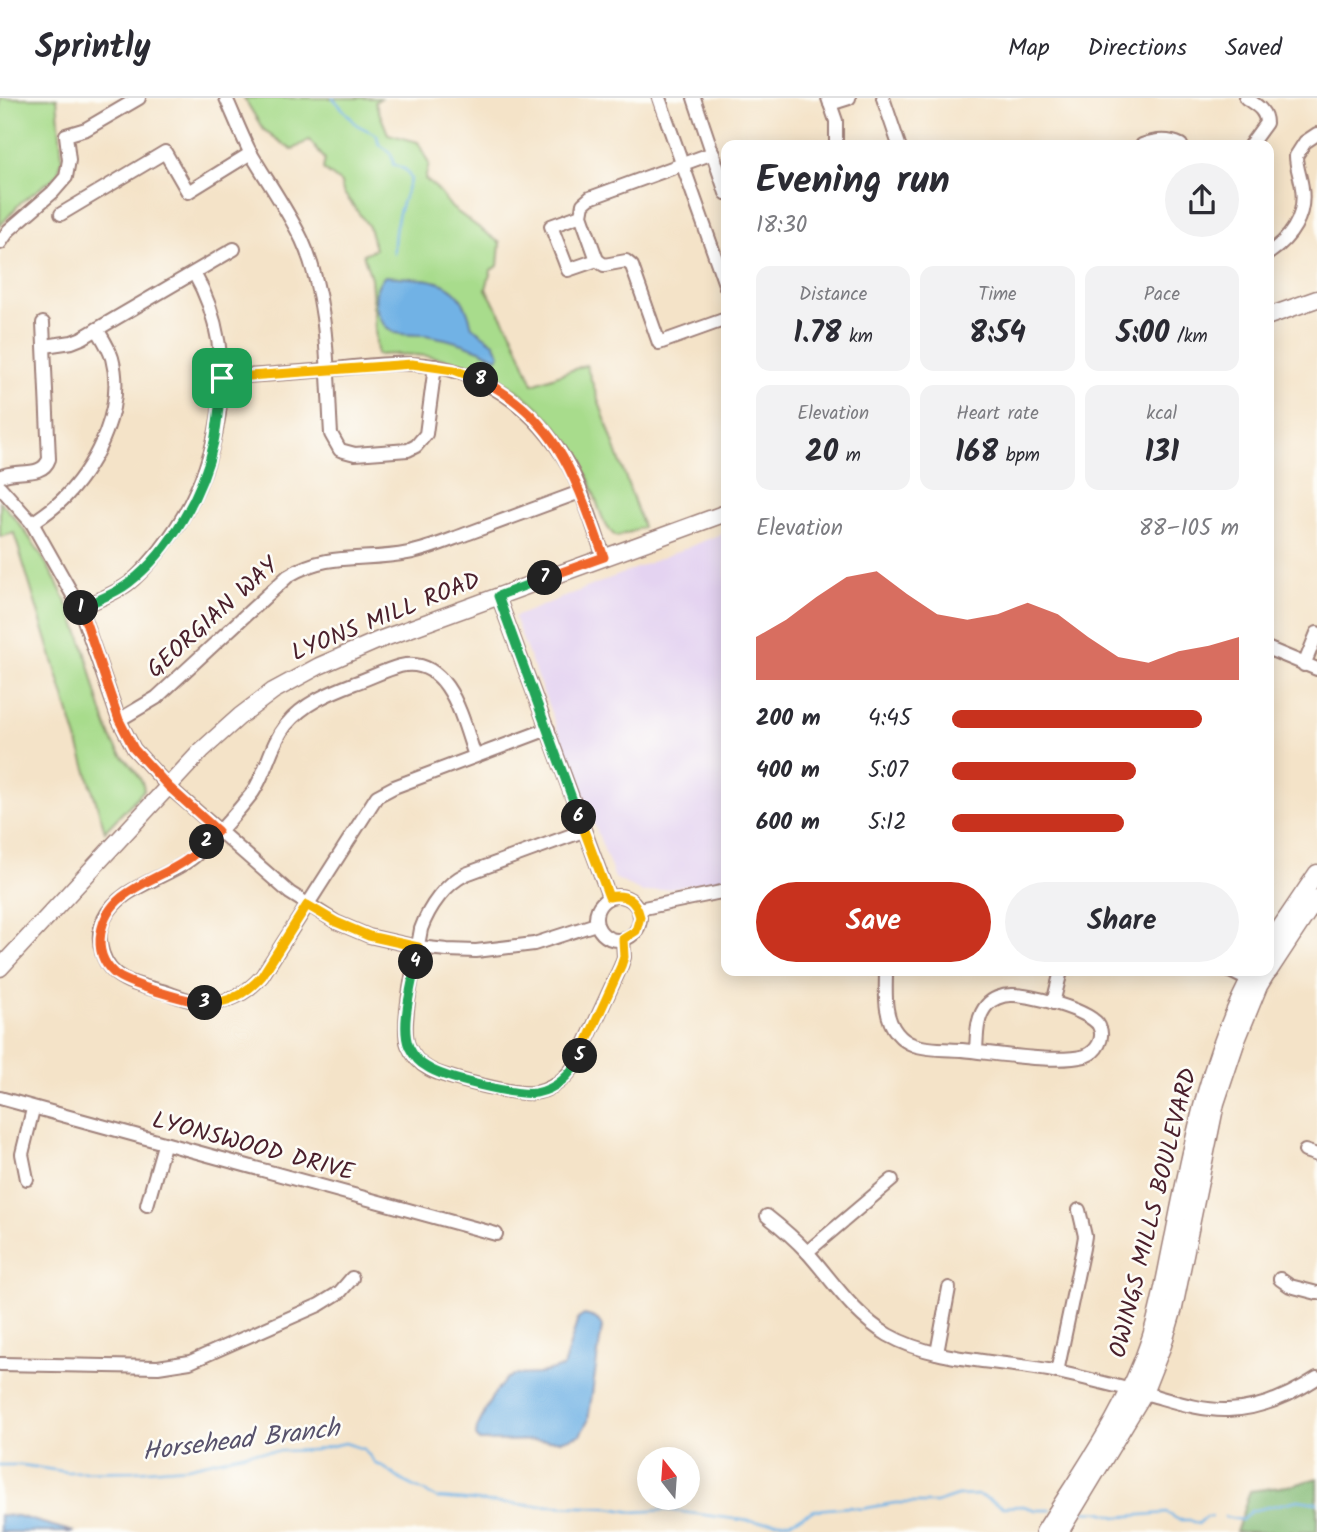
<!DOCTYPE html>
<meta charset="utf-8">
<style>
:root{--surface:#fff;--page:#f2f2f3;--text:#2b2b33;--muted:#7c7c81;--line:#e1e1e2;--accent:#c8321e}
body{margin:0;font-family:Kalam,sans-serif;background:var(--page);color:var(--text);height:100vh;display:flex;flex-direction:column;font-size:26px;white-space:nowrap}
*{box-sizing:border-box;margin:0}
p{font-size:23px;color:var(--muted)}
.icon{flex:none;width:38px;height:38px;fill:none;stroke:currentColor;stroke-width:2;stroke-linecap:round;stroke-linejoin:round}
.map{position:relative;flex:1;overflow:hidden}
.details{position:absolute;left:721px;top:42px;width:553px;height:836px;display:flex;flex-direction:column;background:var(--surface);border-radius:14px;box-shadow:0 4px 18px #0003}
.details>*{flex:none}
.needle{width:46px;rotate:343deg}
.fabs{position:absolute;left:637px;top:1349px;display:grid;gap:14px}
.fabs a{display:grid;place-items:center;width:63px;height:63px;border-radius:50%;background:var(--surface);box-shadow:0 4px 18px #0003;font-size:35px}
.pin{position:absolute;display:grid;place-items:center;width:60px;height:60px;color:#fff;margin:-30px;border-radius:14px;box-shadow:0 4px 10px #0006}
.km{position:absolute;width:35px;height:35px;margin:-18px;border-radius:50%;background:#222;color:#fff;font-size:19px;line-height:35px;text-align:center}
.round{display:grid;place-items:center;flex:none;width:74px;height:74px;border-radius:37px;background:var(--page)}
.overview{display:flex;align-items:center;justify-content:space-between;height:119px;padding:0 35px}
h1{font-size:38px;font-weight:700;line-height:52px}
.figures{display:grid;grid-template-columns:repeat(3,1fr);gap:10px;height:119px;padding:7px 35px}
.figures div{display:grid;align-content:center;border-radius:14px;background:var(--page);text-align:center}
.figures b{font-size:30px;font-weight:700}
.figures small{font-size:19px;font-weight:400}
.figures p{font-size:19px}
.chart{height:196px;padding:14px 35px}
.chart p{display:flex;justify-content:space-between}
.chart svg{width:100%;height:126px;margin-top:7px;fill:var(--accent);opacity:.7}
.primary-button{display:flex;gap:14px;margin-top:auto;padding:14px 35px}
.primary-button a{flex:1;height:80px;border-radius:42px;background:var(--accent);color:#fff;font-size:28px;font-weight:700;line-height:80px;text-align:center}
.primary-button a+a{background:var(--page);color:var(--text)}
ul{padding:0 35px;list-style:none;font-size:23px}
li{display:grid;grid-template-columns:112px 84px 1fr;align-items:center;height:52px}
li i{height:18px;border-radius:9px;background:var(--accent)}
header{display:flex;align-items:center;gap:42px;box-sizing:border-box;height:98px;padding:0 35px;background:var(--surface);border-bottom:2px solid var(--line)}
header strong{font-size:33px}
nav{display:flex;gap:38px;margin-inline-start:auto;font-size:24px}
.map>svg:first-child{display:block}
.built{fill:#e4d3f1}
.green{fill:#a8dc8c;stroke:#797e5c;stroke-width:2}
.forest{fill:#86bc78;stroke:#686e52;stroke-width:2}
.water{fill:#71b2e5;stroke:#5e6888;stroke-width:2}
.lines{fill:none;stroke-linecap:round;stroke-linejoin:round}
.stream{stroke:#71b2e5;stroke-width:2.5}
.minor-casing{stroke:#9f817a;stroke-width:16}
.major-casing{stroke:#9f817a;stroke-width:19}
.minor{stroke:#fff;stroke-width:12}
.major{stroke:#fff;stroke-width:16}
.split-1-casing{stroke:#fff;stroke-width:14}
.split-2-casing{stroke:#fff;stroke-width:14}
.split-3-casing{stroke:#fff;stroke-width:14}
.split-4-casing{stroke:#fff;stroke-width:14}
.split-5-casing{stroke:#fff;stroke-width:14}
.split-6-casing{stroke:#fff;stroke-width:14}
.split-7-casing{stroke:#fff;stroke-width:14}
.split-8-casing{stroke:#fff;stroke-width:14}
.split-9-casing{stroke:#fff;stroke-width:14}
.split-1{stroke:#22a559;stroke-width:9}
.split-2{stroke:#f0652b;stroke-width:9}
.split-3{stroke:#f0652b;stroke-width:9}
.split-4{stroke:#f5b400;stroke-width:9}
.split-5{stroke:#22a559;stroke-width:9}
.split-6{stroke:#f5b400;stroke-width:9}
.split-7{stroke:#22a559;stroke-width:9}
.split-8{stroke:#f0652b;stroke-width:9}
.split-9{stroke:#f5b400;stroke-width:9}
.labels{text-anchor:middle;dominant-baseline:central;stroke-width:5;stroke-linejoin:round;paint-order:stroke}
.street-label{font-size:24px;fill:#4a1f2b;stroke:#fdfcf7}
.water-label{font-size:26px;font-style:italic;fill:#58526c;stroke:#fdfcf7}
</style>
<header>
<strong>Sprintly</strong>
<nav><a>Map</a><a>Directions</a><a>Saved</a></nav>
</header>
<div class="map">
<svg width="1317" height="1434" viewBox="0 0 1317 1434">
<rect width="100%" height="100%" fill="#fdfcf7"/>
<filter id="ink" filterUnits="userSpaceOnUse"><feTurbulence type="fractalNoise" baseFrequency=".0143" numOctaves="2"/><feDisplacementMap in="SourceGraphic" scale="14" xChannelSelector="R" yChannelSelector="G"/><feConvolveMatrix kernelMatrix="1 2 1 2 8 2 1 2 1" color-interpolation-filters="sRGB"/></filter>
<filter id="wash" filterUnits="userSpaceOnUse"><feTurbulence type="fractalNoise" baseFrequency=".00686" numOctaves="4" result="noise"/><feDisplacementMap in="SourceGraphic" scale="28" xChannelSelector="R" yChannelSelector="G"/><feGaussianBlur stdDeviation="1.57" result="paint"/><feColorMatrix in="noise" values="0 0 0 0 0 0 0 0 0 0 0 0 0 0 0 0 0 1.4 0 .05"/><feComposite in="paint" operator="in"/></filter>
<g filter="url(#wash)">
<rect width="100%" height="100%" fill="#f4e3c8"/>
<path class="built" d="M 726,434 L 726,781 L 643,795 L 615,780 L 514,519 Z"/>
<g class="green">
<path d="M 0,0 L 57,0 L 62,59 L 58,77 L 21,104 L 0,128 Z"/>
<path d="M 244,0 L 381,0 L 375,4 L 388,36 L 418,44 L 429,66 L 425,81 L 436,90 L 452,110 L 500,145 L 498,168 L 491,172 L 486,191 L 513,237 L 533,286 L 586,267 L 643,429 L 617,439 C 601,429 597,400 589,382 C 548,294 474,250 377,257 L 371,180 L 363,156 L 375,151 L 369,129 L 343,94 L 341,85 L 323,71 L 325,61 L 309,42 L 292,52 L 263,31 Z"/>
<path d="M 0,403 C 37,443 65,494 83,546 C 93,578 99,613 113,644 C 121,661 142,674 144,692 L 105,733 L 14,435 L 0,439 Z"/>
</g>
<path class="forest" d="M 1317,1380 L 1317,1434 L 1236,1434 L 1250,1393 L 1294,1387 Z"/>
<g class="water">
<path d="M 385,178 C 431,182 461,177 472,229 L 494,245 L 500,256 L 497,260 C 473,248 451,241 425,237 C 415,236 401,238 393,234 C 374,224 369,191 385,178 Z"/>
<path d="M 584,1217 C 593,1219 599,1220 602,1229 L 588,1323 L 580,1337 L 563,1342 L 479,1343 L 476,1338 L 477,1330 L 492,1299 L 506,1281 L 514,1277 L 539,1276 L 563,1269 L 578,1221 Z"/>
<path d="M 0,1417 L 18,1418 L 74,1434 L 0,1434 Z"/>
</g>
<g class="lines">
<g class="stream">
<path d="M 333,0 L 357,27 L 377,37 C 377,54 393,46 393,66 L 406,72 L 411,81 C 401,106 393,128 394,155"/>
<path d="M 0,1367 L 22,1367 L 67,1374 L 134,1373 L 188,1369 L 251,1354 L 314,1352 L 345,1345 L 364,1351 L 376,1366 L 382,1368 L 401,1382 L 437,1400 L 526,1407 L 610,1410 L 633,1414 L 667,1412 L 757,1424 L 790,1424 L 815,1412 L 849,1409 L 861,1411 L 895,1405 L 936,1405 L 957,1398 L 979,1397 L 1004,1409 L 1023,1408 L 1036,1412 L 1051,1412"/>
<path d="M 1079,1413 L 1101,1414 L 1117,1419 L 1167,1415 L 1179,1422 L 1190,1422 L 1198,1426 L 1206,1419 L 1212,1419"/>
<path d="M 1225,1419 L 1242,1422 L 1251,1413 L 1298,1402 L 1317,1405"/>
</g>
</g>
</g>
<g filter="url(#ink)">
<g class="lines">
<g class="minor-casing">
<g id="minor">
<path d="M 226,0 C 234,18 241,36 250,54 C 267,83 287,111 302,142 C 329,201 327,272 331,336 L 340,352 L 355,356 L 408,352 L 416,348 L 426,336 L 435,268"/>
<path d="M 659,0 L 726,189"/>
<path d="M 694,0 L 726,95"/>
<path d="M 828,0 L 836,23 L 836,47"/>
<path d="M 883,0 L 899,47"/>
<path d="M 1246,0 C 1256,7 1266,12 1266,25 L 1250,47"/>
<path d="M 830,6 L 849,0"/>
<path d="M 1142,47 C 1155,42 1169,41 1181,47"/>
<path d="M 61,116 L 165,54 L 188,94 L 251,55"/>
<path d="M 581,117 L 597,162 L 568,172 L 551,128 L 581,117 L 583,106 L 590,100 L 713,55"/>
<path d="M 0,145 L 9,132 L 53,94 L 66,79 L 69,62 L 66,37 L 86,31 L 139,0"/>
<path d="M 1269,155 C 1291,140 1306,118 1302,90 C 1301,80 1296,69 1296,58 L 1305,44 L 1317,36"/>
<path d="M 597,162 L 604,167 L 626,163 L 632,168 L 659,245 L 726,221"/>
<path d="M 45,248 L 72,244 L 82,240 L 234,151"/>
<path d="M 221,280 C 259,277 296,275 333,271 C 359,269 387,264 413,266 C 482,269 537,311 570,370 C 585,397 593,430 604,459"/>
<path d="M 0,379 C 15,370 42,381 49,361 L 43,225"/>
<path d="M 0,389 L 32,425 L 80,510 L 119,622 L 134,651 L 169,689 L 290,795 L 336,824 L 369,838 L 418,849 L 447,852 L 476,853 L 534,846 L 596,826"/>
<path d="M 32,425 C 44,417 56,409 66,398 C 98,364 125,308 112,260 C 109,250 103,241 97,231"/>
<path d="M 498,498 L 609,799"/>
<path d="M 80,510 C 96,503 114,496 128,486 C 141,476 151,463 161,451 C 221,375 244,261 194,175"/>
<path d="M 1269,551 L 1317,571"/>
<path d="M 1304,567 L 1317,535"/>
<path d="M 119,622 L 156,600 L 288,478 C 328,453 365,464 408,455 C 429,451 449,442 469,435 C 506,421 543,408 580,394"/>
<path d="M 475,658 C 463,624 450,557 400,568 C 385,572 370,580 355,585 C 329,595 304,605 286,627 C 270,647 267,673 253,694 C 239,712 208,748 191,761 C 163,782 120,788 104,821 C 94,842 103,871 124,881 C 136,888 152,890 165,894 C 180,899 196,906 212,905 C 233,903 249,893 262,878 L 377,698 L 394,689 L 548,631"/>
<path d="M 583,733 L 466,776 C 445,786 429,809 421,831 C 417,856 400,926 408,947 C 412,957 420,966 429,971 C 446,980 515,997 533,995 C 552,993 565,981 576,966 L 621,868 L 624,859 L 623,841"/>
<circle cx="618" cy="820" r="22"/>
<path d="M 639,811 L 726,793"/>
<path d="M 886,873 C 886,894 883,918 897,935 C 901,940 908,945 914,947 C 928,952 947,951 962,952 C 994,955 1055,966 1085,958 C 1097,954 1105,940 1099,928 C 1091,912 1028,896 1011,897 C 1002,897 992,901 987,907 C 976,919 977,938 976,953"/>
<path d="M 1230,873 L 1256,886"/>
<path d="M 1053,905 L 1061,873"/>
<path d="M 0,1000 L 496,1136"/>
<path d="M 1305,1053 L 1317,1057"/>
<path d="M 27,1081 L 22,1056 L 33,1011"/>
<path d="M 147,1107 L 164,1047"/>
<path d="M 767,1118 C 781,1129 795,1141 807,1154 C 833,1183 853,1216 888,1237 C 937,1265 1003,1262 1058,1274 C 1089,1281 1120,1289 1151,1297 C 1176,1304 1202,1313 1228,1312 C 1261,1311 1291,1297 1317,1280"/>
<path d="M 807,1154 L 892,1082"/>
<path d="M 1280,1181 L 1290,1188 L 1317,1195"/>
<path d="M 937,1255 L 949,1190"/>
<path d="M 0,1266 L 158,1269 L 190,1264 L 319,1207 L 340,1194 L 352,1180"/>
<path d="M 1057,1274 L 1083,1150 L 1085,1138 L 1079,1112"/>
</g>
</g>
<g class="major-casing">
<g id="major">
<path d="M 1269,218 L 1317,201"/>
<path d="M 1269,846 L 1317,775"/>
<path d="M 0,870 L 202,652 L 240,618 L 273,593 L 319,568 L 379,542 L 726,415"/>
<path d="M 1269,873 L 1317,800"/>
<path d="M 1044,1434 C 1081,1374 1127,1311 1149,1244 C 1161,1209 1166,1172 1174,1136 C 1192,1046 1209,955 1254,873"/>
<path d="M 1060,1434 L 1144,1295 L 1163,1247 L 1174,1210 L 1216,1005 L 1237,942 L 1259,888 L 1268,873"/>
</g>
</g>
<use href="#minor" class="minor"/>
<use href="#major" class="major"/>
</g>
</g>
<g class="lines" filter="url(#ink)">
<g class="split-1-casing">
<path id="split-1" d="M 81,510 C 97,502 115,496 129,485 C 171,452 203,395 214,344 C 218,323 220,301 222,280"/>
</g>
<g class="split-2-casing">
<path id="split-2" d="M 81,510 L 119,622 L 134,651 L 169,689 L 218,733 L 207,744"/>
</g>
<g class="split-3-casing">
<path id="split-3" d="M 205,905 C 187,903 126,886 114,875 C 90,853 100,817 122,799 C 150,777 182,773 207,744"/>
</g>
<g class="split-4-casing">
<path id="split-4" d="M 205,905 C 228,906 247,895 262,878 L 307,807 L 336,824 L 369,838 L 418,849 L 416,864"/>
</g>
<g class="split-5-casing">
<path id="split-5" d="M 416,864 C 412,887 400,928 409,949 C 413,957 419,965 427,969 C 443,980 517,998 536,995 C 556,991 571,977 580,958"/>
</g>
<g class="split-6-casing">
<path id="split-6" d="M 579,719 L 609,799 C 626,795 636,802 640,819 L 636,833 L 623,841 L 624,859 L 621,868 L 580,958"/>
</g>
<g class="split-7-casing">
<path id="split-7" d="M 545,480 L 498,498 L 579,719"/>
</g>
<g class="split-8-casing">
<path id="split-8" d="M 481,282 C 559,320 577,385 604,459 L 545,480"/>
</g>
<g class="split-9-casing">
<path id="split-9" d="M 222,280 L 412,266 L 454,272 L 481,282"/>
</g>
<use href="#split-1" class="split-1"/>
<use href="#split-2" class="split-2"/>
<use href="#split-3" class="split-3"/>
<use href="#split-4" class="split-4"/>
<use href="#split-5" class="split-5"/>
<use href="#split-6" class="split-6"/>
<use href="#split-7" class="split-7"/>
<use href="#split-8" class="split-8"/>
<use href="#split-9" class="split-9"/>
</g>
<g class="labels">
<g class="street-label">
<text transform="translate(386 519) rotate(-22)">LYONS MILL ROAD</text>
<text transform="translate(213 520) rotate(-42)">GEORGIAN WAY</text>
<text transform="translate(253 1049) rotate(15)">LYONSWOOD DRIVE</text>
<text transform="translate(1154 1115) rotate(-76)">OWINGS MILLS BOULEVARD</text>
</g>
<g class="water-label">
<text transform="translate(241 1343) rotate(-7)">Horsehead Branch</text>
</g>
</g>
</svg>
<div class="fabs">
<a><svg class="needle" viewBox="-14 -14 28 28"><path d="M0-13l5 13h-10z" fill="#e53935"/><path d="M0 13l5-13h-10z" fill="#7c7c81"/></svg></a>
</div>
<div class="pin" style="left:222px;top:280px;background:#1e9e55"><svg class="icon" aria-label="arrive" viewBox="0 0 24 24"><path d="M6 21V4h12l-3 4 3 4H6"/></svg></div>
<b class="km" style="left:81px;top:510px">1</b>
<b class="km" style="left:207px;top:744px">2</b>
<b class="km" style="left:205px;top:905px">3</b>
<b class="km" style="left:416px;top:864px">4</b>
<b class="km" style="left:580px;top:958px">5</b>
<b class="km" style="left:579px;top:719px">6</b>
<b class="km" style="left:545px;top:480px">7</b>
<b class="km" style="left:481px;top:282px">8</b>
<section class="details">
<div class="overview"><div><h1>Evening run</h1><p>18:30</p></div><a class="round"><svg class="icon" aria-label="share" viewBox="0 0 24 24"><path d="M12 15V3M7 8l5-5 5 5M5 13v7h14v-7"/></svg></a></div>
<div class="figures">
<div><p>Distance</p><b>1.78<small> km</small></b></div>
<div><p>Time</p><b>8:54</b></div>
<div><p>Pace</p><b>5:00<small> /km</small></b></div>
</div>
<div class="figures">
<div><p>Elevation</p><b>20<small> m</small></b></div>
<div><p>Heart rate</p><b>168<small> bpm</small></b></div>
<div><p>kcal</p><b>131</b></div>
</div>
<div class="chart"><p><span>Elevation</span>88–105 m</p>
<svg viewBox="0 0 160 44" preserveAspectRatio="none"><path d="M0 44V29L10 23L20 15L30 8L40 6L50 14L60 21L70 23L80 21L90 17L100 21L110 29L120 36L130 38L140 34L150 32L160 29V44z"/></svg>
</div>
<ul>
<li><b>200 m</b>4:45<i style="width:87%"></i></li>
<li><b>400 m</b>5:07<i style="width:64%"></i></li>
<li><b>600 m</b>5:12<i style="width:60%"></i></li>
</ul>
<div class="primary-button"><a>Save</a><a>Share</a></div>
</section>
</div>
